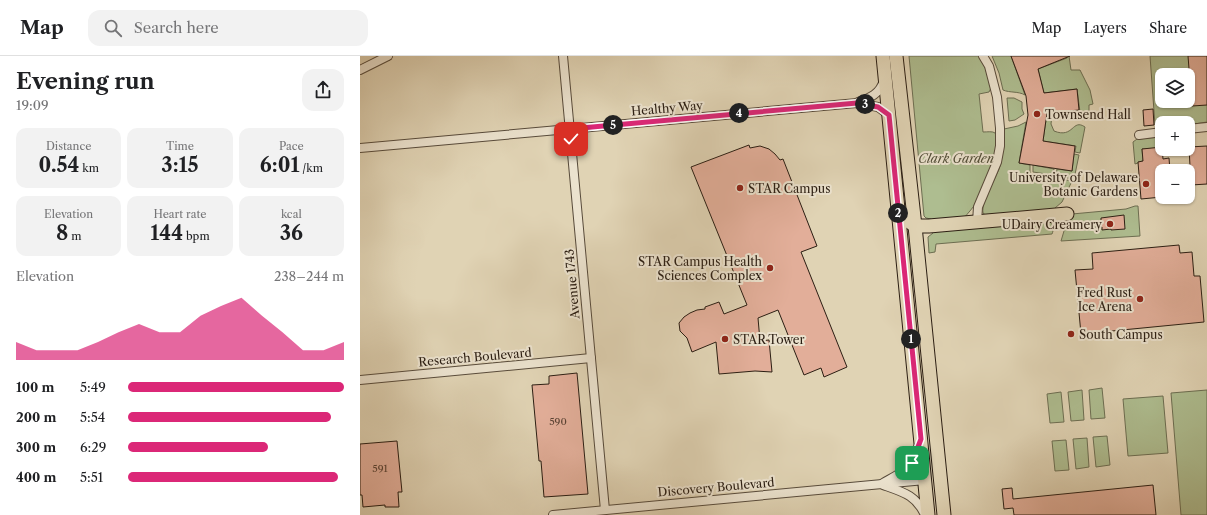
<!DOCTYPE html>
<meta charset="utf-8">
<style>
:root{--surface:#fff;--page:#f2f2f2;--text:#202124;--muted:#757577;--line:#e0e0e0;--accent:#db2777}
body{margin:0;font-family:"Libre Caslon Text",serif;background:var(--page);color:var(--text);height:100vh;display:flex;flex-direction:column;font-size:15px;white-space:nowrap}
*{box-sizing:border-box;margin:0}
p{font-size:13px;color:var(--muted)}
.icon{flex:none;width:22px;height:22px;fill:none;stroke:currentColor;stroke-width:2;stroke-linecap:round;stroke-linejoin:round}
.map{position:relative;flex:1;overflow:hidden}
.panel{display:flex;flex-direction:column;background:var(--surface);width:360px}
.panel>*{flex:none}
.fabs{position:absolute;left:795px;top:12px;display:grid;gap:8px}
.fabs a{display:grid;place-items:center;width:40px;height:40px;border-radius:8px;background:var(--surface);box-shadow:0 1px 3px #0004;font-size:20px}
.pin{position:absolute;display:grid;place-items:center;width:34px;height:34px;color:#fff;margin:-17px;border-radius:8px;box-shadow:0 2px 6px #0006}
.km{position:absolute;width:20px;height:20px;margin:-10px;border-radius:50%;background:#222;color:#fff;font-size:11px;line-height:20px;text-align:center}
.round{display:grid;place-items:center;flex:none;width:42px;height:42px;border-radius:12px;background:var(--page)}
.headline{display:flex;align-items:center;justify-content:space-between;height:68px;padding:0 16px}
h1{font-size:22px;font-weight:700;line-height:30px}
.stats{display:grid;grid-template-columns:repeat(3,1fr);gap:6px;height:68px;padding:4px 16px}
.stats div{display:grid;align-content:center;border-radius:10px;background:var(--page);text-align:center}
.stats b{font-size:20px;font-weight:700}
.stats small{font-size:11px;font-weight:400}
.stats p{font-size:11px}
.chart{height:112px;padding:8px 16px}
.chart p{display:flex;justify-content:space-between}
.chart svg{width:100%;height:72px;margin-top:4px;fill:var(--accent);opacity:.7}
ul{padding:0 16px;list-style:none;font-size:13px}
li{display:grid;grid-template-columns:64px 48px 1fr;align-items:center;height:30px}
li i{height:10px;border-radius:5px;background:var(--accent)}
header{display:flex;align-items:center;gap:24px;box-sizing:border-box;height:56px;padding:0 20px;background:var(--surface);border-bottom:1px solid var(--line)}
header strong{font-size:19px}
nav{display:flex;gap:22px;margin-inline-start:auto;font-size:14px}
.search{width:280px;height:36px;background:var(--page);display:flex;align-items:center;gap:10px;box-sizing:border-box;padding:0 14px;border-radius:12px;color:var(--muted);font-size:15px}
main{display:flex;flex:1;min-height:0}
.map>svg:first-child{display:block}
.green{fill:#aebd90;stroke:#6c6e52;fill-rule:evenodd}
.building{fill:#e2ae99;stroke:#2b1e13}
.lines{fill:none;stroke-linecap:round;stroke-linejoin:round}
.street-casing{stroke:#584b3b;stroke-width:10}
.primary-casing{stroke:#2b1e13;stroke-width:15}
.street{stroke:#ebe2ce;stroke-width:8}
.primary{stroke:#e0d3b4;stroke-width:13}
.route-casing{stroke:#fff;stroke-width:8}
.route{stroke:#db2777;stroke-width:5}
.poi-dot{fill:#8f2418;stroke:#ebe2ce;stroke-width:1.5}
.labels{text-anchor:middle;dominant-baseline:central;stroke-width:4;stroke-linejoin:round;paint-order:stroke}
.number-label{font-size:10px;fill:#594234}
.street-label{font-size:12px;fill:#2b1e13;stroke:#ebe2ce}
.poi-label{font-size:12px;fill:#2b1e13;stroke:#ebe2ce;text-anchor:start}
.park-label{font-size:12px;font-style:italic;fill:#524e38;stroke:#ebe2ce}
</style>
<header>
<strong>Map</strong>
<div class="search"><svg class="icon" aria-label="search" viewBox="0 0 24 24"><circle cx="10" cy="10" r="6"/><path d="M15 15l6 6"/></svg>Search here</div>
<nav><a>Map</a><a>Layers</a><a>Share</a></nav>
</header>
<main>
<section class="panel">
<div class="headline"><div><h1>Evening run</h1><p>19:09</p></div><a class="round"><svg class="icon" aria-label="share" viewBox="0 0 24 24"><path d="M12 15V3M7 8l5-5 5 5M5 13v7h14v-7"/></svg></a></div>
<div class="stats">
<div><p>Distance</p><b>0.54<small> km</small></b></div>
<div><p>Time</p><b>3:15</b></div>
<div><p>Pace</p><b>6:01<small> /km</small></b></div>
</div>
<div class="stats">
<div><p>Elevation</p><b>8<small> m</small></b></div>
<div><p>Heart rate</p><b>144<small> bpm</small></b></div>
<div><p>kcal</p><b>36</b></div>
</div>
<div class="chart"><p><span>Elevation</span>238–244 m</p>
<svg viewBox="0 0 160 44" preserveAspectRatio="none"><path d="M0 44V33L10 38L20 38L30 38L40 33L50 27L60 22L70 27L80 27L90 17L100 11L110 6L120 17L130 27L140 38L150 38L160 33V44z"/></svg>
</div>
<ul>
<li><b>100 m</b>5:49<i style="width:100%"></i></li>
<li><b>200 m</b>5:54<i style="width:94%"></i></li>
<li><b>300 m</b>6:29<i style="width:65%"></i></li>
<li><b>400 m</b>5:51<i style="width:97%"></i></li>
</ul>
</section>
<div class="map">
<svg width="847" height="459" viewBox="0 0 847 459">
<rect width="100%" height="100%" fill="#e0d3b4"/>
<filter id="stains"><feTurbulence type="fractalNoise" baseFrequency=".005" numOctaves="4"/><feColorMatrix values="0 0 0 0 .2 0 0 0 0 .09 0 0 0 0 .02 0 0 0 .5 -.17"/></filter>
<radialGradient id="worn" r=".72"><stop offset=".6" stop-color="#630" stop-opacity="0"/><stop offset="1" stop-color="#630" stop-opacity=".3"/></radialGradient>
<g class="green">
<path d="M 549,0 L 619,0 L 625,11 L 631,32 L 629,36 L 619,38 L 623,76 C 627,76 633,75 635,77 C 645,85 623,135 617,145 C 614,151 608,157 604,162 L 571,166 L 571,163 L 566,162 L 564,160 Z"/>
<path d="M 632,0 L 651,0 L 665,39 C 658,35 650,37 643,34 L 639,17 Z"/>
<path d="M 707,0 L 709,0 L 711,14 L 720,14 L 730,34 L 733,48 L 729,49 L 729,56 L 720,56 L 717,33 L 684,37 L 678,13 L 707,2 Z"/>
<path d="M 790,0 L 847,0 L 847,66 L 828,69 L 828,67 L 802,67 L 802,72 L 798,73 L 798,69 L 795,69 ZM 802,19 L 828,19 L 828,45 L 802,45 Z"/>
<path d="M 647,42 L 654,42 L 662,46 L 662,53 L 664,58 L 655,64 L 649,65 Z"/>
<path d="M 687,57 L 692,59 L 691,68 L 694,75 C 714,83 712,62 725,71 L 720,97 L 715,96 L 716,90 L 683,85 Z"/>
<path d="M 666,66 L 659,107 L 670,109 L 670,118 L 712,125 L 702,146 L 695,152 L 696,154 L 627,160 L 623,157 C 621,144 637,122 641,107 C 643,96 643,84 644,73 L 658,70 Z"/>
<path d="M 801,81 L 802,92 L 782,93 L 783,105 L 778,106 L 778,107 L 775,108 L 773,86 L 777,83 Z"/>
<path d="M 714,98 L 719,99 L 714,123 L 696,120 L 697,113 L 712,115 Z"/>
<path d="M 673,109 L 694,113 L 693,119 L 673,116 Z"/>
<path d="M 775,150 L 778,150 L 780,180 L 701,185 L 704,175 L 712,158 L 766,153 Z"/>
<path d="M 690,166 C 694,170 694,173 692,178 L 576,188 L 575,196 L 569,197 L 568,181 L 573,177 L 572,174 Z"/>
<path d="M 742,332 L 745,362 L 731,363 L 729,334 Z"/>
<path d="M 722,334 L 724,364 L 711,365 L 708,336 Z"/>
<path d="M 847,334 L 847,459 L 821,459 L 811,337 Z"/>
<path d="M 701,336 L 704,366 L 690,367 L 687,338 Z"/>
<path d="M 803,340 L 808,397 L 768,400 L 763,343 Z"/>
<path d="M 747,380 L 750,409 L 736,411 L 733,381 Z"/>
<path d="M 727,382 L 729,411 L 716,413 L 713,383 Z"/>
<path d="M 706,384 L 709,414 L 695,415 L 692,385 Z"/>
</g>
<g class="building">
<path d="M 651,0 L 710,0 L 678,13 L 684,37 L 717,33 L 719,54 L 687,57 L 683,85 L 715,90 L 712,115 L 659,107 L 668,59 L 666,40 Z"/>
<path d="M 828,0 L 847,0 L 847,49 L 832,50 Z"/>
<path d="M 793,53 L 794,69 L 784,70 L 783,54 Z"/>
<path d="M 389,89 L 390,92 L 400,90 L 409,93 L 415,98 L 420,104 L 423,103 L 457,190 L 441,196 L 487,311 L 464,321 L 461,312 L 444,319 L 418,254 L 398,262 L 400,285 L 409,284 L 412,316 L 395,315 L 359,318 L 356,286 L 332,296 L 327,282 L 320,275 L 319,267 L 324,261 L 330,257 L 337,254 L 345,253 L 345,251 L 359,246 L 364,258 L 387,249 L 331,111 Z"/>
<path d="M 847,90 L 847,128 L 831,129 L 829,91 Z"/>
<path d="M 802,91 L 803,103 L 809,102 L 810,115 L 802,115 L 802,141 L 781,143 L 778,106 L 783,105 L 782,93 Z"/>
<path d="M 764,159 L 765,173 L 751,174 L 751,173 L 742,174 L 742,171 L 736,172 L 735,165 L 741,165 L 741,162 Z"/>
<path d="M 819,189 L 820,197 L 832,196 L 834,220 L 840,220 L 844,266 L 721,278 L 715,214 L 733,213 L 732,197 Z"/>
<path d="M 217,317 L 228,438 L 184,441 L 181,405 L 179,405 L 172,329 L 189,328 L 189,320 Z"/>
<path d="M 37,385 L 42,436 L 38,436 L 39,451 L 25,451 L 25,449 L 3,451 L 2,439 L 0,439 L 0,388 Z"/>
<path d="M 793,429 L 796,459 L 654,459 L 653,452 L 644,453 L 642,433 L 652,432 L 653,443 Z"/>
</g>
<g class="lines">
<g class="street-casing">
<g id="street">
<path d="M 203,0 L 245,454"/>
<path d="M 0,14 L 28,0"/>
<path d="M 498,46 C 510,42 520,38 524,24"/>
<path d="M 828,73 L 847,71"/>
<path d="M 779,79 L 802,76"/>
<path d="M 0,92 L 497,47 L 518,51 L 529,59"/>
<path d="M 617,166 L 618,151 L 637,106 L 640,90 L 640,72 L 637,41 L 629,10 L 623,0"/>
<path d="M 0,324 L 231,302"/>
<path d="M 523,427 C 546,414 550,414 559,389"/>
<path d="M 523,429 C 543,436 556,439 565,459"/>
<path d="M 193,459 L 565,424"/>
</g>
</g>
<g class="primary-casing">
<g id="primary">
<path d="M 523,0 L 568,459"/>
<path d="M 536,0 L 555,170 L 584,459"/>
<path d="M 548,165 L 555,170 L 569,170 L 707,158"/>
</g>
</g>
<use href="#street" class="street"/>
<use href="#primary" class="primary"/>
</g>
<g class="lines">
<g class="route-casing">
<path id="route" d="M 211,83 L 210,73 L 497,47 L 518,51 L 529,59 L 561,383 L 552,407"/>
</g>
<use href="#route" class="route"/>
</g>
<g class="poi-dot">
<circle cx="677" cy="58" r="4"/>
<circle cx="786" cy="128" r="4"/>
<circle cx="380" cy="132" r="4"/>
<circle cx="750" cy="168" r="4"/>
<circle cx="410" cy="212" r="4"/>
<circle cx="780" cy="243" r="4"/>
<circle cx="711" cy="278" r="4"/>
<circle cx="365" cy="283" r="4"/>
</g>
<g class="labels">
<g class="number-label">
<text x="198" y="365">590</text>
<text x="20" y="412">591</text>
</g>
<g class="street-label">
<text transform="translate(307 52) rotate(-5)">Healthy Way</text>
<text transform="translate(212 228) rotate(-95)">Avenue 1743</text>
<text transform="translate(115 301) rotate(-5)">Research Boulevard</text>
<text transform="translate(356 431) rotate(-5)">Discovery Boulevard</text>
</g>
<g class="poi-label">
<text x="685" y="58">Townsend Hall</text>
<text x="778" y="121" text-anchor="end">University of Delaware<tspan x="778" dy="14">Botanic Gardens</tspan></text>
<text x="388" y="132">STAR Campus</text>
<text x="742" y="168" text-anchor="end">UDairy Creamery</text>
<text x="402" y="205" text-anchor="end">STAR Campus Health<tspan x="402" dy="14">Sciences Complex</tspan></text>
<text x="772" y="236" text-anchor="end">Fred Rust<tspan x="772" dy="14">Ice Arena</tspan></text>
<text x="719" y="278">South Campus</text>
<text x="373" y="283">STAR Tower</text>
</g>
<g class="park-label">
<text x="596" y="102">Clark Garden</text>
</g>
</g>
<rect width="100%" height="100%" filter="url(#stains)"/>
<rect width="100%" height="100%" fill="url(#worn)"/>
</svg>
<div class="fabs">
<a><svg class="icon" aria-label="layers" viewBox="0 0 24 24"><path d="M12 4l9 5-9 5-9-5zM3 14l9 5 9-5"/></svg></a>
<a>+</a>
<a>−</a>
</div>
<div class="pin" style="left:552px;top:407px;background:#1e9e55"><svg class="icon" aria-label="arrive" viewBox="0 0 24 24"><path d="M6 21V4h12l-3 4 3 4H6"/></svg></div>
<div class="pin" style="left:211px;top:83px;background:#d93025"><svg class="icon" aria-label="check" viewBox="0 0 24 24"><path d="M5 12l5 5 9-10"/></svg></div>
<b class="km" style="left:551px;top:283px">1</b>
<b class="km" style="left:538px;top:157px">2</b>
<b class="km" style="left:505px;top:48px">3</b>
<b class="km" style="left:379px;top:57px">4</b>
<b class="km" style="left:253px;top:69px">5</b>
</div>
</main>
